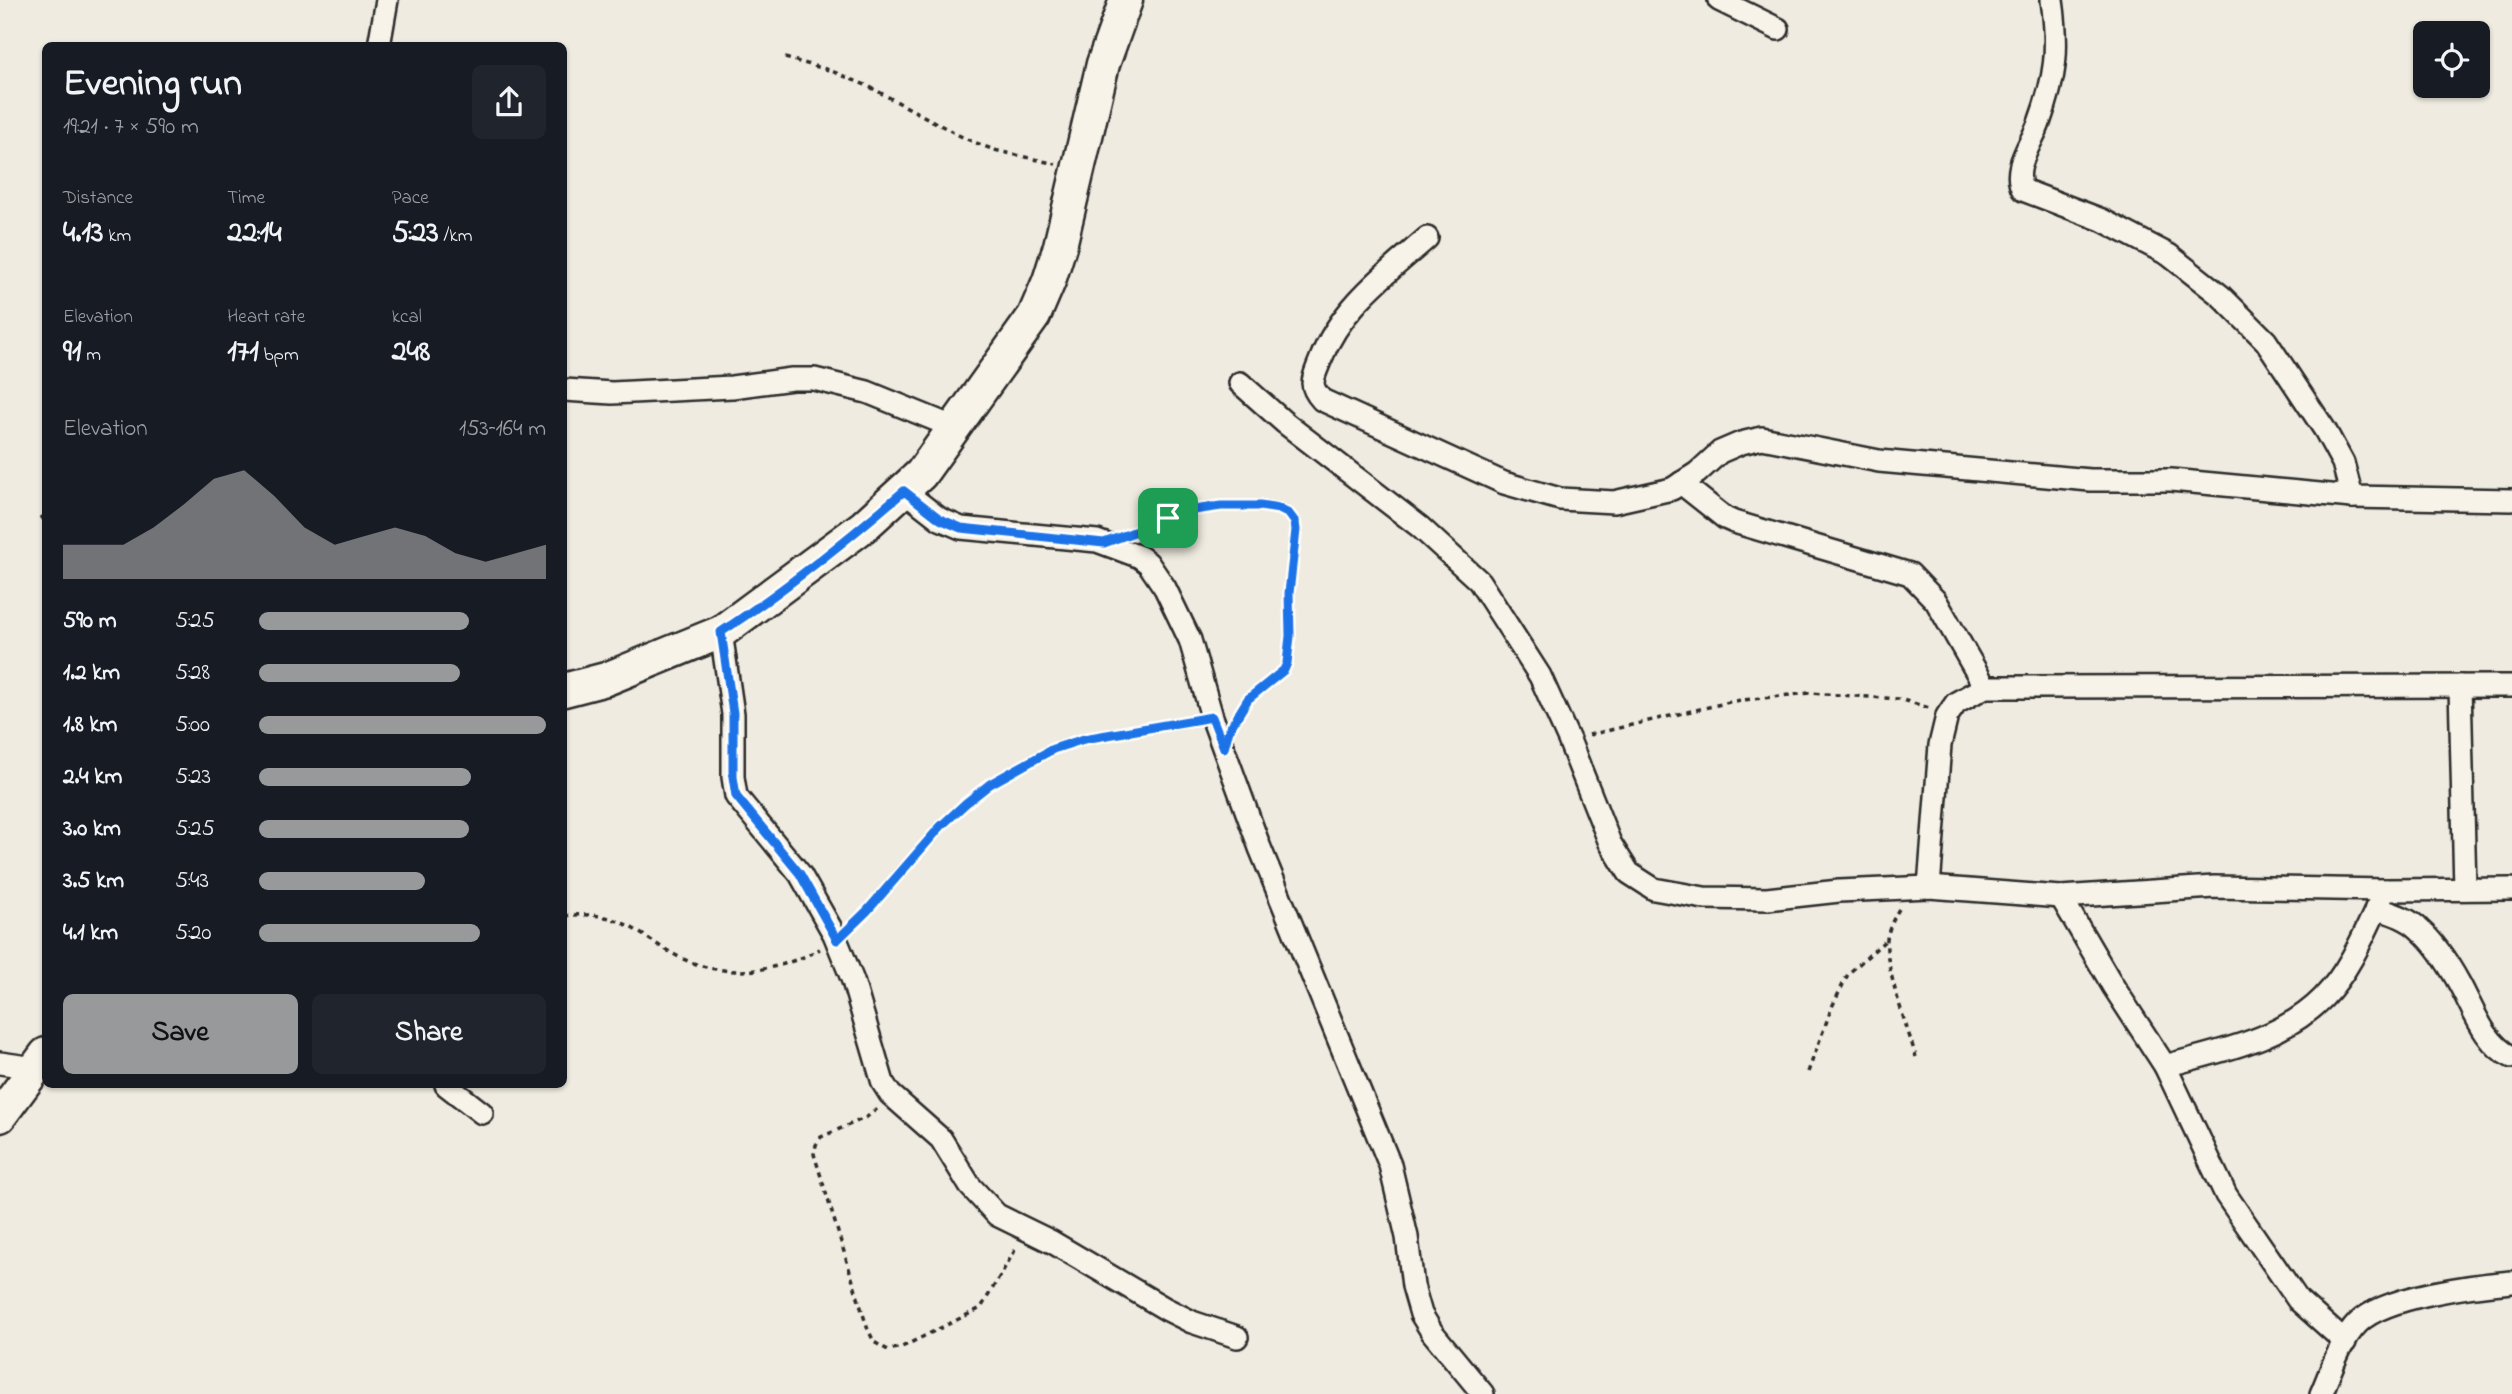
<!DOCTYPE html>
<meta charset="utf-8">
<style>
:root{--surface:#171b24;--page:#20242c;--text:#f1f3f6;--muted:#9ea1a6;--accent:#98999b}
body{margin:0;font-family:"Indie Flower",sans-serif;background:var(--page);color:var(--text);height:100vh;display:flex;flex-direction:column;font-size:26px;white-space:nowrap}
*{box-sizing:border-box;margin:0}
p{font-size:23px;color:var(--muted)}
.icon{flex:none;width:38px;height:38px;fill:none;stroke:currentColor;stroke-width:2;stroke-linecap:round;stroke-linejoin:round}
.map{position:relative;flex:1;overflow:hidden}
.drawer{position:absolute;left:42px;top:42px;width:525px;height:1046px;display:flex;flex-direction:column;background:var(--surface);border-radius:10px;box-shadow:0 2px 5px #0004}
.drawer>*{flex:none}
.fabs{position:absolute;left:2413px;top:21px;display:grid;gap:14px}
.fabs a{display:grid;place-items:center;width:77px;height:77px;border-radius:10px;background:var(--surface);box-shadow:0 2px 5px #0004;font-size:35px}
.pin{position:absolute;display:grid;place-items:center;width:60px;height:60px;color:#fff;margin:-30px;border-radius:14px;box-shadow:0 4px 10px #0006}
.round{display:grid;place-items:center;flex:none;width:74px;height:74px;border-radius:10px;background:var(--page)}
.overview{display:flex;align-items:center;justify-content:space-between;height:119px;padding:0 21px}
h1{font-size:38px;font-weight:700;line-height:52px}
.metrics{display:grid;grid-template-columns:repeat(3,1fr);gap:10px;height:119px;padding:7px 21px}
.metrics div{display:grid;align-content:center}
.metrics b{font-size:30px;font-weight:700}
.metrics small{font-size:19px;font-weight:400}
.metrics p{font-size:19px}
.chart{height:196px;padding:14px 21px}
.chart p{display:flex;justify-content:space-between}
.chart svg{width:100%;height:126px;margin-top:7px;fill:var(--accent);opacity:.7}
.cta{display:flex;gap:14px;margin-top:auto;padding:14px 21px}
.cta a{flex:1;height:80px;border-radius:10px;background:var(--accent);color:#111;font-size:28px;font-weight:700;line-height:80px;text-align:center}
.cta a+a{background:var(--page);color:var(--text)}
ul{padding:0 21px;list-style:none;font-size:23px}
li{display:grid;grid-template-columns:112px 84px 1fr;align-items:center;height:52px}
li i{height:18px;border-radius:9px;background:var(--accent)}
.map>svg:first-child{display:block}
.lines{fill:none;stroke-linecap:round;stroke-linejoin:round}
.street-casing{stroke:#2b2b2b;stroke-width:26}
.secondary-casing{stroke:#2b2b2b;stroke-width:37}
.path{stroke:#2b2b2b;stroke-width:3.5;stroke-dasharray:5 5;stroke-linecap:butt}
.street{stroke:#f7f3e8;stroke-width:21}
.secondary{stroke:#f7f3e8;stroke-width:32}
.route-casing{stroke:#fff;stroke-width:14}
.route{stroke:#1a73e8;stroke-width:9}
</style>
<div class="map">
<svg width="2512" height="1394" viewBox="0 0 2512 1394">
<rect width="100%" height="100%" fill="#efebe0"/>
<filter id="ink" filterUnits="userSpaceOnUse"><feTurbulence type="fractalNoise" baseFrequency=".0143" numOctaves="2"/><feDisplacementMap in="SourceGraphic" scale="14" xChannelSelector="R" yChannelSelector="G"/><feConvolveMatrix kernelMatrix="1 2 1 2 8 2 1 2 1" color-interpolation-filters="sRGB"/></filter>
<g filter="url(#ink)">
<g class="lines">
<g class="street-casing">
<g id="street">
<path d="M 1719,0 L 1778,29"/>
<path d="M 2052,0 C 2059,50 2056,76 2039,123 C 2032,143 2011,169 2023,190 L 2102,220 L 2169,255 L 2221,296 L 2266,341 L 2325,430 L 2343,463 L 2352,497"/>
<path d="M 379,46 L 387,0"/>
<path d="M 1427,238 C 1386,274 1340,308 1320,361 C 1313,379 1308,385 1322,400 L 1504,483 L 1560,499 L 1614,502 L 1672,489 L 1697,473 L 1720,452 L 1741,443 L 1762,438 L 1879,461 L 2090,480 L 2171,480 L 2352,497 L 2512,500"/>
<path d="M 1240,383 L 1285,423 L 1420,527 L 1479,581 L 1540,676 L 1569,740 L 1610,843 L 1629,873 L 1654,889 L 1704,898 L 1767,899 L 1839,891 L 1929,887 L 2061,897 L 2214,887 L 2385,890 L 2512,889"/>
<path d="M 564,390 L 612,393 L 732,387 L 792,379 L 814,379 L 867,392 L 953,427"/>
<path d="M 1681,483 L 1725,518 L 1734,522 L 1910,574 L 1936,601 L 1985,687"/>
<path d="M 904,491 L 940,519 L 961,528 L 1097,541 L 1140,557 L 1148,563 L 1165,588 L 1190,640 L 1212,717 L 1260,848 L 1390,1165 L 1407,1237 L 1413,1286 L 1421,1314 L 1432,1332 L 1483,1394"/>
<path d="M 721,632 L 733,714 L 733,777 L 736,796 L 800,874 L 834,934 L 853,981 L 883,1083 L 890,1094 L 941,1139 L 970,1186 L 997,1215 L 1052,1242 L 1166,1309 L 1192,1322 L 1237,1337"/>
<path d="M 2460,686 L 2465,889"/>
<path d="M 1929,887 L 1940,745 L 1947,716 L 1956,703 L 1985,687 L 2512,686"/>
<path d="M 2061,897 L 2113,986 L 2165,1066 L 2226,1195 L 2298,1300 L 2345,1342"/>
<path d="M 2376,908 C 2391,913 2409,918 2420,930 C 2435,943 2449,965 2459,983 C 2473,1008 2484,1044 2512,1057"/>
<path d="M 0,1063 L 35,1068"/>
<path d="M 2165,1066 C 2219,1051 2282,1040 2323,998 C 2352,968 2367,927 2385,890"/>
<path d="M 446,1085 L 482,1113"/>
<path d="M 2321,1394 C 2331,1371 2340,1341 2358,1323 C 2385,1296 2475,1285 2512,1282"/>
</g>
</g>
<g class="secondary-casing">
<g id="secondary">
<path d="M 564,690 L 606,679 L 721,632 L 864,526 L 921,474 L 1034,316 L 1049,281 L 1060,246 L 1103,64 L 1126,0"/>
<path d="M 0,1116 L 46,1054"/>
</g>
</g>
<g class="path">
<path d="M 785,58 L 829,70 L 868,86 L 964,138 L 994,150 L 1056,164"/>
<path d="M 41,516 L 46,523"/>
<path d="M 1130,532 C 1151,523 1174,514 1196,510 C 1217,506 1288,498 1295,524 C 1301,545 1290,572 1289,593 C 1288,616 1296,645 1286,667 C 1279,681 1260,688 1249,698 C 1243,704 1239,712 1235,720"/>
<path d="M 1589,735 L 1734,701 L 1809,693 L 1900,699 L 1929,708"/>
<path d="M 1899,909 C 1894,917 1888,930 1887,939 C 1884,966 1908,1029 1916,1057"/>
<path d="M 564,916 C 625,909 633,934 681,958 C 728,980 776,972 820,949"/>
<path d="M 851,926 C 918,860 962,786 1054,749 C 1098,731 1149,730 1195,721"/>
<path d="M 1808,1072 L 1832,1007 L 1848,974 L 1887,939"/>
<path d="M 877,1109 L 867,1117 L 821,1137 L 816,1145 L 814,1154 L 867,1327 L 874,1342 L 888,1350 L 902,1347 L 981,1308 L 1017,1247"/>
</g>
<use href="#street" class="street"/>
<use href="#secondary" class="secondary"/>
</g>
</g>
<g class="lines" filter="url(#ink)">
<g class="route-casing">
<path id="route" d="M 904,491 L 940,519 L 961,528 L 1104,543 L 1194,510 L 1221,506 L 1260,506 L 1279,509 L 1289,514 L 1295,522 L 1296,530 L 1289,593 L 1290,636 L 1287,663 L 1284,670 L 1248,699 L 1229,730 L 1224,748 L 1212,717 L 1084,739 L 1053,749 L 990,784 L 966,803 L 941,826 L 867,911 L 837,940 L 800,874 L 736,796 L 733,777 L 733,713 L 721,632 C 785,590 846,541 904,491 Z"/>
</g>
<use href="#route" class="route"/>
</g>
</svg>
<div class="fabs">
<a><svg class="icon" aria-label="locate" viewBox="0 0 24 24"><circle cx="12" cy="12" r="6"/><path d="M12 2v4M12 18v4M2 12h4M18 12h4"/></svg></a>
</div>
<div class="pin" style="left:1168px;top:518px;background:#1e9e55"><svg class="icon" aria-label="arrive" viewBox="0 0 24 24"><path d="M6 21V4h12l-3 4 3 4H6"/></svg></div>
<section class="drawer">
<div class="overview"><div><h1>Evening run</h1><p>19:21 · 7 × 590 m</p></div><a class="round"><svg class="icon" aria-label="share" viewBox="0 0 24 24"><path d="M12 15V3M7 8l5-5 5 5M5 13v7h14v-7"/></svg></a></div>
<div class="metrics">
<div><p>Distance</p><b>4.13<small> km</small></b></div>
<div><p>Time</p><b>22:14</b></div>
<div><p>Pace</p><b>5:23<small> /km</small></b></div>
</div>
<div class="metrics">
<div><p>Elevation</p><b>91<small> m</small></b></div>
<div><p>Heart rate</p><b>171<small> bpm</small></b></div>
<div><p>kcal</p><b>248</b></div>
</div>
<div class="chart"><p><span>Elevation</span>153–164 m</p>
<svg viewBox="0 0 160 44" preserveAspectRatio="none"><path d="M0 44V32L10 32L20 32L30 26L40 18L50 9L60 6L70 15L80 26L90 32L100 29L110 26L120 29L130 35L140 38L150 35L160 32V44z"/></svg>
</div>
<ul>
<li><b>590 m</b>5:25<i style="width:73%"></i></li>
<li><b>1.2 km</b>5:28<i style="width:70%"></i></li>
<li><b>1.8 km</b>5:00<i style="width:100%"></i></li>
<li><b>2.4 km</b>5:23<i style="width:74%"></i></li>
<li><b>3.0 km</b>5:25<i style="width:73%"></i></li>
<li><b>3.5 km</b>5:43<i style="width:58%"></i></li>
<li><b>4.1 km</b>5:20<i style="width:77%"></i></li>
</ul>
<div class="cta"><a>Save</a><a>Share</a></div>
</section>
</div>
